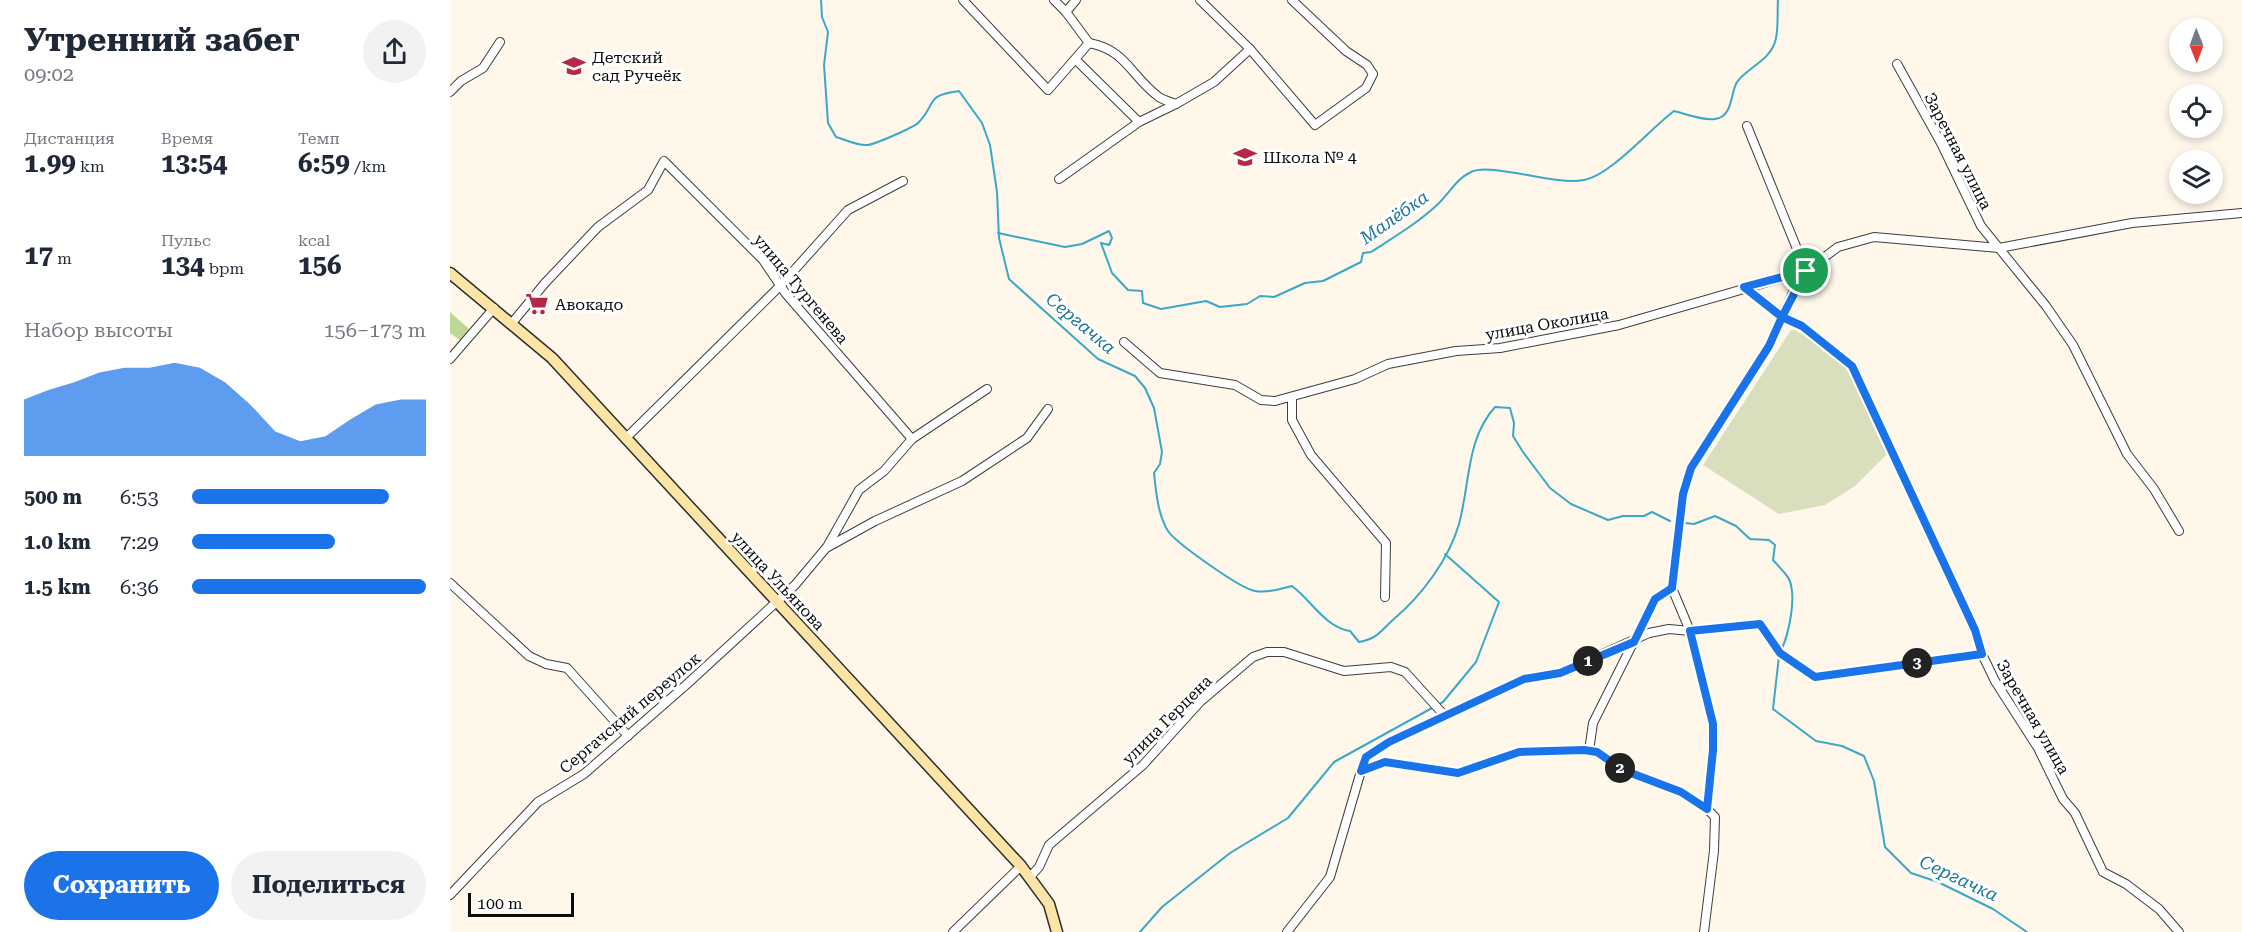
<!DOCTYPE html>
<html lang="ru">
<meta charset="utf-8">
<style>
:root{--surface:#fff;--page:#f2f2f3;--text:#1f2937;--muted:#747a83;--accent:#1a73e8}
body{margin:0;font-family:"Roboto Serif",serif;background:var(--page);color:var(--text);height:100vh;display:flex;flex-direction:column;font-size:22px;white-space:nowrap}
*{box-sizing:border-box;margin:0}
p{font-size:20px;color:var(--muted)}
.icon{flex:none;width:33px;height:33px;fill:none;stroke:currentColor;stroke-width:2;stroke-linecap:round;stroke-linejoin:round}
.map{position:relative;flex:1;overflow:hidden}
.drawer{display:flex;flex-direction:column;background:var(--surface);width:450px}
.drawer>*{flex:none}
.needle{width:39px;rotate:179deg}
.buttons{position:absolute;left:1719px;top:18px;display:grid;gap:12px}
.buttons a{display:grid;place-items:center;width:54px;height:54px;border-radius:50%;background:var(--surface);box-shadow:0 3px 9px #0003;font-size:30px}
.scale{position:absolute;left:18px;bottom:15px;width:106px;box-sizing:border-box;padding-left:6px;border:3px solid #0b0b0b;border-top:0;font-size:16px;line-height:21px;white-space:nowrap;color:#0b0b0b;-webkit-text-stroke:4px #fff;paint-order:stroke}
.pin{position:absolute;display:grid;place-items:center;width:51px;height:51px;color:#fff;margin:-26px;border:3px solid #fff;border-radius:50%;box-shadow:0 2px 6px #0007}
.km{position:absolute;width:30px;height:30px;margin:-15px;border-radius:50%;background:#222;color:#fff;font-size:16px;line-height:30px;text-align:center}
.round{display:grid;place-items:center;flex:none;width:63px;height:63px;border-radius:32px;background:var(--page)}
.head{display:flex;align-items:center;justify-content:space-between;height:102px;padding:0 24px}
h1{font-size:33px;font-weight:700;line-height:45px}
.stats{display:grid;grid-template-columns:repeat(3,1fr);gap:9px;height:102px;padding:6px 24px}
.stats div{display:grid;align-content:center}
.stats b{font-size:26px;font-weight:700}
.stats small{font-size:16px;font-weight:400}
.stats p{font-size:16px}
.chart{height:168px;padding:12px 24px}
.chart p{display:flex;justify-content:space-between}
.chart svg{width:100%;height:108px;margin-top:6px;fill:var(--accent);opacity:.7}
.cta{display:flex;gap:12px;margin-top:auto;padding:12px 24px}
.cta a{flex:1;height:69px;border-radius:36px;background:var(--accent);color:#fff;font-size:24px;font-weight:700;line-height:69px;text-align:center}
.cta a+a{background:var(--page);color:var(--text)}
ul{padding:0 24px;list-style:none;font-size:20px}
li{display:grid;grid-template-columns:96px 72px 1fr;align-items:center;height:45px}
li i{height:15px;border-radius:8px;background:var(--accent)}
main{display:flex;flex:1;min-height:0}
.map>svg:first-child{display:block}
.forest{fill:#bed795}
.cemetery{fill:#d9debd}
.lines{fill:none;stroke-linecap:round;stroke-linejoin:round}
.stream{stroke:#3aa8c8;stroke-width:2}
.street-casing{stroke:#3e3e3e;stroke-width:10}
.secondary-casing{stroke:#2d2d2d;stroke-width:13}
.street{stroke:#fff;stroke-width:8}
.secondary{stroke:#fce4a7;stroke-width:10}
.route-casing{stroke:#fff;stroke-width:12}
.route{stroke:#1a73e8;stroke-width:8}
.labels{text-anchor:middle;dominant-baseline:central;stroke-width:6;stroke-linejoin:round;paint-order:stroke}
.poi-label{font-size:16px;fill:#0b0b0b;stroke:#fff;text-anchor:start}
.street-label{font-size:16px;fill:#0b0b0b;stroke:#fff}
.water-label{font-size:18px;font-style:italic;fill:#197698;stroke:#fff}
</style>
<main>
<section class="drawer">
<div class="head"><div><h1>Утренний забег</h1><p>09:02</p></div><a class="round"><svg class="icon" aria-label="share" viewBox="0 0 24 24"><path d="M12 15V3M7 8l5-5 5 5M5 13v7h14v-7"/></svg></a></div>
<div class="stats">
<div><p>Дистанция</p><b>1.99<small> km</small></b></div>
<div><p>Время</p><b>13:54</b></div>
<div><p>Темп</p><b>6:59<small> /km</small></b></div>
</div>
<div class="stats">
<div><b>17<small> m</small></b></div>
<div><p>Пульс</p><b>134<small> bpm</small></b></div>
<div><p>kcal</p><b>156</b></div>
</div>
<div class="chart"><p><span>Набор высоты</span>156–173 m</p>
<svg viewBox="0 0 160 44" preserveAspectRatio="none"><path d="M0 44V21L10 17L20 14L30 10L40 8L50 8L60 6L70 8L80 14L90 23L100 34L110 38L120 36L130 29L140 23L150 21L160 21V44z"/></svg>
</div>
<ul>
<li><b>500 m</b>6:53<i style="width:84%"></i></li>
<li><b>1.0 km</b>7:29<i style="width:61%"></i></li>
<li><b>1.5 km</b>6:36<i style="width:100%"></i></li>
</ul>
<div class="cta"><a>Сохранить</a><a>Поделиться</a></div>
</section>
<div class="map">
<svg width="1792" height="932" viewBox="0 0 1792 932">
<rect width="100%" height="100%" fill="#fef7ea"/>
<path class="forest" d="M 0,312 L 19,329 L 10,340 L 0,333 Z"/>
<path class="cemetery" d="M 1341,330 L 1345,330 L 1380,351 L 1394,364 L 1439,452 L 1405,486 L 1375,505 L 1329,514 L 1253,465 Z"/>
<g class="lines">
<g class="stream">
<path d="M 371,0 L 372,17 L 378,32 L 374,65 L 378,123 L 386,137 C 394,139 408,146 417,145 C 424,145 464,127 468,123 C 488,103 473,96 509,91 L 532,123 L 540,145 L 547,192 L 549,238 L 559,279 L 648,359 L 685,376 L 695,388 L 704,408 L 712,452 L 710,464 L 704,473 C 706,492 708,515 718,531 C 726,543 791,589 805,591 C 818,593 830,589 842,586 C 862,601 875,627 900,631 L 909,642 C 928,639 931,630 945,618 C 972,595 999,559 1009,524 C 1020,484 1016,439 1045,407 L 1060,408 L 1064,423 L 1063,436 L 1073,452 L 1100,488 L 1121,504 L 1158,520 L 1173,516 L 1194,516 L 1202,512 L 1220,521"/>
<path d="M 548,233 L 615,247 L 632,244 L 659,231 L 662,238 L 659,245 L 651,243 L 662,273 L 678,290 L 692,291 L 693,303 L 711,309 L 756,301 L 770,307 L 797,304 L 810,296 L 824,297 L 855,283 L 873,281 L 911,262 L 913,253 L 921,252 C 944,237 968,223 988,204 C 999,194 1006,179 1021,172 C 1042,162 1104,186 1134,180 C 1161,175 1201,128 1224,111 C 1236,114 1253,121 1265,119 C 1283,117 1280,94 1287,82 C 1298,67 1319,61 1325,42 C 1329,30 1327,13 1328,0"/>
<path d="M 1235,523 L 1244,524 L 1265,516 L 1286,526 L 1300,539 L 1319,540 L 1325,545 L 1323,560 C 1328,566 1335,572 1339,579 C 1347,597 1339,633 1331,651"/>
<path d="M 1329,656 L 1323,709 L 1366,741 L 1392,746 L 1414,756 L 1424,781 L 1435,847 L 1461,873 L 1488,882 L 1543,909 L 1577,932"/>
<path d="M 690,932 L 712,907 L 780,853 L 838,818 L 884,762 L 993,702 L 1026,662 L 1049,602 L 995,554"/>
</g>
<g class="street-casing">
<g id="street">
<path d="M 513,0 L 598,90 L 639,43 L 616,12 L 604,0"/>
<path d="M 750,0 L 800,49 L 865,125 L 916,88 L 923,74 L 917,65 L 896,51 L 842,0"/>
<path d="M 616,12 L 626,0"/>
<path d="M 639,43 C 677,50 681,77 709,97 C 713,100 721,102 726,104 L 764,82 L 800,49"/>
<path d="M 626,60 L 689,122 L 726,104"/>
<path d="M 1447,64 L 1491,143 L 1531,226 L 1596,306 L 1623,345 L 1677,454 L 1704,489 L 1729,531"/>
<path d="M 0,92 L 11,81 L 33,68 L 50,42"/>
<path d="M 1297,126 L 1356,271"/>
<path d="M 609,179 L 689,122"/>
<path d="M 1294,287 L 1332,317 L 1352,326 L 1402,366 L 1525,630 L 1532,654 L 1545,681 L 1588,748 L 1613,799 L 1625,813 L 1653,872 L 1676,884 L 1709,909 L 1729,932"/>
<path d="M 62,323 L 95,283 L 148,227 L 198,190 L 214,161 L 313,260 L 336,294 L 462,439"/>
<path d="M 674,342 L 710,373 L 785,385 L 811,400 L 825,401 L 905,379 L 938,364 L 1006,351 L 1050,348 L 1169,325 L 1356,271"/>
<path d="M 0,359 L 44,308"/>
<path d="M 842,398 L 842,420 L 861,455 L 936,543 L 935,597"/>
<path d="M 176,438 L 330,286 L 398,210 L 453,181"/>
<path d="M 377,547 L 409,490 L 434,471 L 462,439 L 537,389"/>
<path d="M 0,583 L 79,656 L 96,664 L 117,668 L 178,736"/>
<path d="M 1139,751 L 1143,723 L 1205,599 L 1222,588"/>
<path d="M 911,771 L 916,757 L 939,742 L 1074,679 L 1110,673 L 1199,633 L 1219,629 L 1240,631 L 1310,624 L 1331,653 L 1365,677 L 1532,654"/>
<path d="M 1257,809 L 1263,750 L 1263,724 L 1240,631 L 1222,588 L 1233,494 L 1241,468 L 1319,346 L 1346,286 L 1356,271 L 1388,247 L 1424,237 L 1549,248 L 1682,223 L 1792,213"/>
<path d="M 580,877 L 589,867 L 599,845 L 693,765 L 750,702 L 803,657 L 817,652 L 834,652 L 894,671 L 941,667 L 955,672 L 995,716"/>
<path d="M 0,895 L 88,802 L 134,774 L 236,685 L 345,585 L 376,548 L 425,521 L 512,481 L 577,438 L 598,409"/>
<path d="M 503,932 L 571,866"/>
<path d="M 837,932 L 880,877 L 911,771 L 935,762 L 1008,773 L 1069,752 L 1134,750 L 1147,752 L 1173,770 L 1231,792 L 1257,809 L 1265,817 L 1264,851 L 1254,932"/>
</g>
</g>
<g class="secondary-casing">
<path id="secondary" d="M 0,273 L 102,358 L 571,866 L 599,904 L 607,932"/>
</g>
<use href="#street" class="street"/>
<use href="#secondary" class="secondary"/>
</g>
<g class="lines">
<g class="route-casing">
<path id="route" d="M 1356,271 L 1294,287 L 1332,317 L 1319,346 L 1241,468 L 1233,494 L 1222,588 L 1205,599 L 1184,642 L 1110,673 L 1074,679 L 939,742 L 916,757 L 911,771 L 935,762 L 1008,773 L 1069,752 L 1134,750 L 1147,752 L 1173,770 L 1231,792 L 1257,809 L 1263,750 L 1263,724 L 1240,631 L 1310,624 L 1330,653 L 1365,677 L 1532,654 L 1525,630 L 1402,366 L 1352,326 L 1332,317 L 1356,271"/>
</g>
<use href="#route" class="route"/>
</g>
<defs>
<g id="school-bare" transform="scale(1.8)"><path d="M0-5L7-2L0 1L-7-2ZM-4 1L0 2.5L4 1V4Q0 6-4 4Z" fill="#b62847" stroke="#fff" stroke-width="2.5" paint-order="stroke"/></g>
<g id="supermarket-bare" transform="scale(1.8)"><path d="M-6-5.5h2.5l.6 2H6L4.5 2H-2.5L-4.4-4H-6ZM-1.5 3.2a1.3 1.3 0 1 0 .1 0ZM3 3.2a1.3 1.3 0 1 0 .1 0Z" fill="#b62847" stroke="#fff" stroke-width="2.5" paint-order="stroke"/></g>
</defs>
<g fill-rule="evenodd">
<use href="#school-bare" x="124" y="66"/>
<use href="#school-bare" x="795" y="157"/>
<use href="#supermarket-bare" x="87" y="304"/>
</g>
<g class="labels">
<g class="poi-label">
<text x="142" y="57">Детский<tspan x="142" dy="18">сад Ручеёк</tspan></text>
<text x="813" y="157">Школа № 4</text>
<text x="105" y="304">Авокадо</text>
</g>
<g class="street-label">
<text transform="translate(1508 151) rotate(63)">Заречная улица</text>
<text transform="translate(351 289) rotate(50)">улица Тургенева</text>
<text transform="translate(1097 324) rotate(-10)">улица Околица</text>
<text transform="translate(328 581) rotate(47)">улица Ульянова</text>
<text transform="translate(180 713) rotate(-40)">Сергачский переулок</text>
<text transform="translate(1583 717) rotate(60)">Заречная улица</text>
<text transform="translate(717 720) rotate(-45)">улица Герцена</text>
</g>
<g class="water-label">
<text transform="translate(944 217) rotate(-35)">Малёбка</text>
<text transform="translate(631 323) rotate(40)">Сергачка</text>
<text transform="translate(1509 878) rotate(25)">Сергачка</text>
</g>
</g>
</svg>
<div class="buttons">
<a><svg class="needle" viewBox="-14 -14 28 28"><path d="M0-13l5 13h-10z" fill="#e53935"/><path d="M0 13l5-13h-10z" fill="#747a83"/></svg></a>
<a><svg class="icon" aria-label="locate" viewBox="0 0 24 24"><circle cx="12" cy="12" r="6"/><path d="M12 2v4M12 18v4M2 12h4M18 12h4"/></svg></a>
<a><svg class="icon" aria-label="layers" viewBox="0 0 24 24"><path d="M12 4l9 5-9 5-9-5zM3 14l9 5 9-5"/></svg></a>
</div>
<div class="scale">100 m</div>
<div class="pin" style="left:1356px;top:271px;background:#1e9e55"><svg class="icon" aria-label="arrive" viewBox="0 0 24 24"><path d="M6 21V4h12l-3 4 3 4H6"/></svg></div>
<b class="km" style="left:1138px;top:661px">1</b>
<b class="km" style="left:1170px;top:768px">2</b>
<b class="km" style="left:1467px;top:663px">3</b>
</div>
</main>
